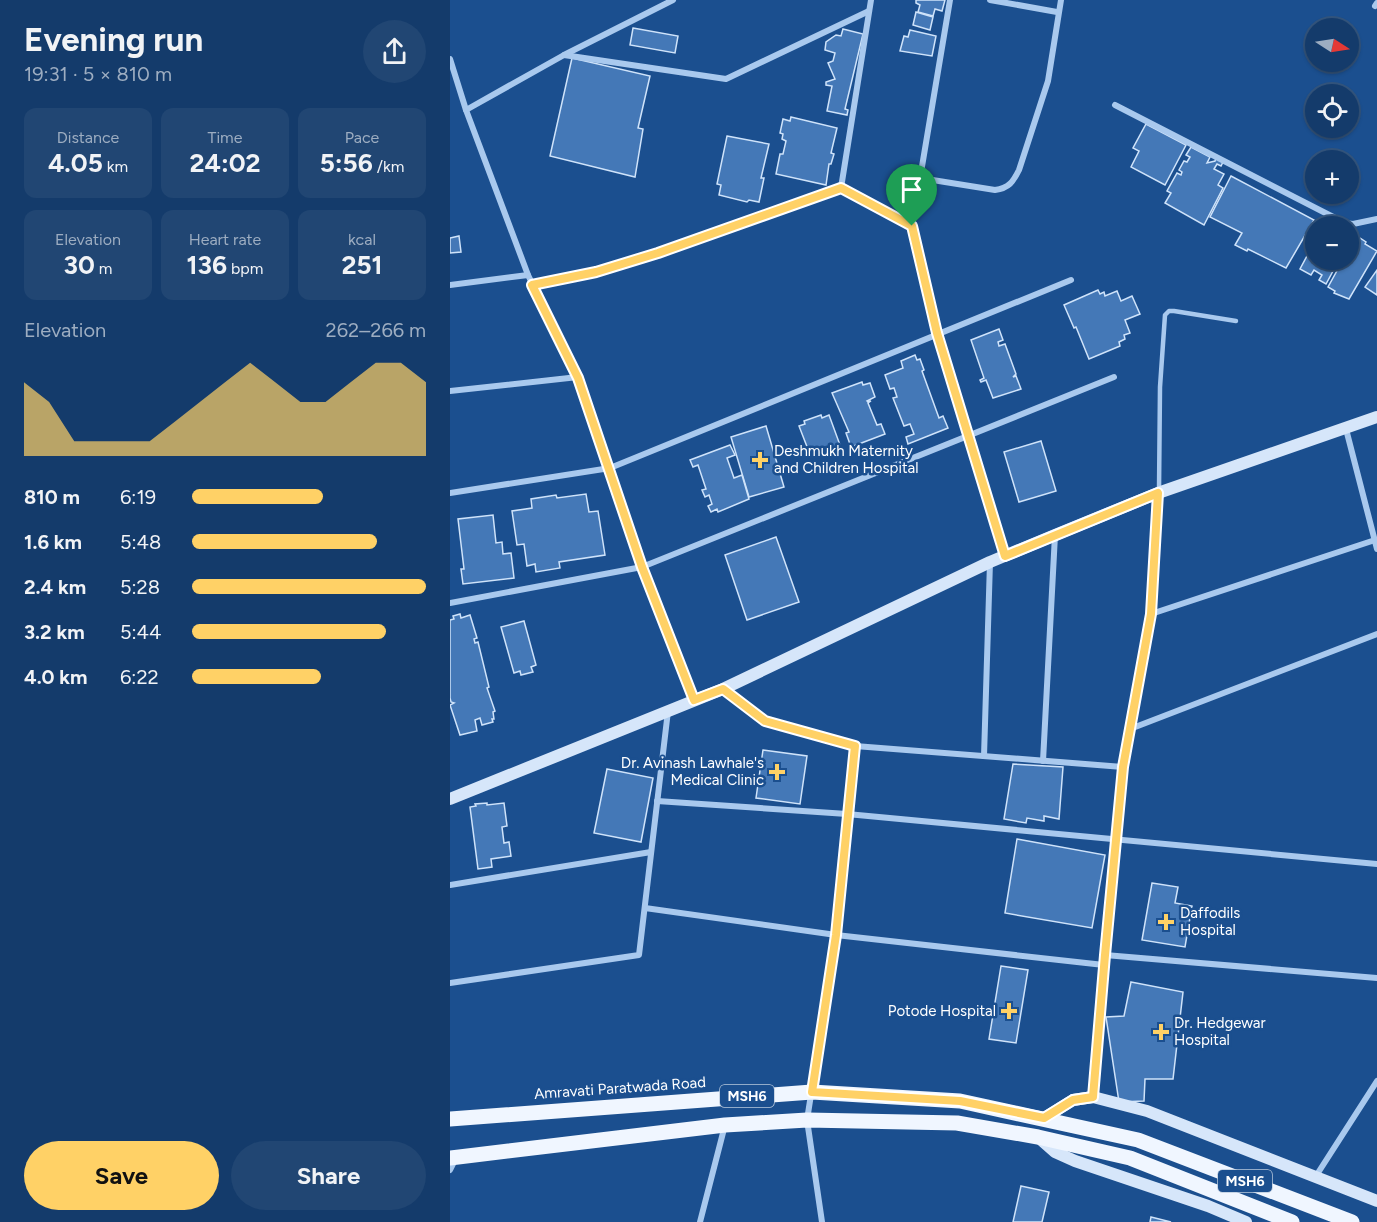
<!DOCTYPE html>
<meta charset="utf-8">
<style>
:root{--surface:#143b6b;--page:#214673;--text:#f1f3f6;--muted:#9dadc1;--line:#33557e;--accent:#ffd166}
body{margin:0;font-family:Figtree,sans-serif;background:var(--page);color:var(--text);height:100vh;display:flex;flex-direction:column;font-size:22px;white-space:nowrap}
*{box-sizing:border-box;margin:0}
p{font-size:20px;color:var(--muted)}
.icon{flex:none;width:33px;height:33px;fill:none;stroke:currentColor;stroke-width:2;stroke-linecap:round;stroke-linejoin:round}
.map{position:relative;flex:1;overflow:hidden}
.sheet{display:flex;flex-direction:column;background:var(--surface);width:450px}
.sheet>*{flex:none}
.needle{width:39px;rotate:102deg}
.buttons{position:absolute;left:855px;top:18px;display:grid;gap:12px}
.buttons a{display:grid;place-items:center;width:54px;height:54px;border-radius:50%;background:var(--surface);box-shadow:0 2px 4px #0004,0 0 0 2px var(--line);font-size:30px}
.pin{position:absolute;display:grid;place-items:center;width:51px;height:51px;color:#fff;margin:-62px -26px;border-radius:50% 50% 50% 0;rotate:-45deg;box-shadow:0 0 6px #0007}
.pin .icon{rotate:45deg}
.round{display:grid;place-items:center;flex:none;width:63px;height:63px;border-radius:32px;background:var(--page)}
.summary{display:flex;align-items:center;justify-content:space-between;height:102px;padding:0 24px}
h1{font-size:33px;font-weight:700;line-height:45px}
.figures{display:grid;grid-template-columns:repeat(3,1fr);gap:9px;height:102px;padding:6px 24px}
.figures div{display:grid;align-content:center;border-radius:12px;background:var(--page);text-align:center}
.figures b{font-size:26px;font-weight:700}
.figures small{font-size:16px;font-weight:400}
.figures p{font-size:16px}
.chart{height:168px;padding:12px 24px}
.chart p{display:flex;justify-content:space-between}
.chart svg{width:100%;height:108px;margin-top:6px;fill:var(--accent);opacity:.7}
.cta{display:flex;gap:12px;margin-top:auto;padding:12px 24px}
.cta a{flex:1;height:69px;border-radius:36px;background:var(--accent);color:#111;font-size:24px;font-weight:700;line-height:69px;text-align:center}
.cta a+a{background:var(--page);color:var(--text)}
ul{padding:0 24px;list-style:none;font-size:20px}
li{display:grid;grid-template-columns:96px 72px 1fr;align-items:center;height:45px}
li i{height:15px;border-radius:8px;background:var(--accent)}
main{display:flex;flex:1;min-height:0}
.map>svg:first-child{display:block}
.building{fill:#4478b7;stroke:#cfe3fa;stroke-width:1.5}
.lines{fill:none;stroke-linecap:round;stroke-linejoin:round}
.lane{stroke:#a9c9ee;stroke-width:4.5}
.street{stroke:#a9c9ee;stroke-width:6}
.secondary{stroke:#d6e6fa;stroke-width:12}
.primary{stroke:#f0f6ff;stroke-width:15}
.route-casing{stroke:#fff;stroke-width:12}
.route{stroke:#ffd166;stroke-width:8}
.poi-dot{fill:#ffd166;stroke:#1b4f8f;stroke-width:2}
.labels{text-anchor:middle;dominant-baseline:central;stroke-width:5;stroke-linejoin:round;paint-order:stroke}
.shield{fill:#1b4f8f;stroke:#bbcadd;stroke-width:1.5}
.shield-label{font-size:14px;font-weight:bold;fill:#fff}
.poi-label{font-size:15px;fill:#fff;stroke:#1b4f8f;text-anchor:start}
.street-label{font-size:15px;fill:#fff;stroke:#1b4f8f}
</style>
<main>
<section class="sheet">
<div class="summary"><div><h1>Evening run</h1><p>19:31 · 5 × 810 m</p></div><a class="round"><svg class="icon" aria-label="share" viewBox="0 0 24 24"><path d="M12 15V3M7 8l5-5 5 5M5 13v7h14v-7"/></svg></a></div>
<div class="figures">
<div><p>Distance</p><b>4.05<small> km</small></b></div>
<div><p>Time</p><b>24:02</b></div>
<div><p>Pace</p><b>5:56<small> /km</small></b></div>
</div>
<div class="figures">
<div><p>Elevation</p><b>30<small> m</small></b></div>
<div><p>Heart rate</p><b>136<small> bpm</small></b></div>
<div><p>kcal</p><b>251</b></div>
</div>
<div class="chart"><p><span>Elevation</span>262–266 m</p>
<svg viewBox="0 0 160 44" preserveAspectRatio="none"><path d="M0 44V14L10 22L20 38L30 38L40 38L50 38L60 30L70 22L80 14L90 6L100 14L110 22L120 22L130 14L140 6L150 6L160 14V44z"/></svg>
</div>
<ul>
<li><b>810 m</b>6:19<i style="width:56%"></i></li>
<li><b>1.6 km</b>5:48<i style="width:79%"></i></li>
<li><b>2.4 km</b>5:28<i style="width:100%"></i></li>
<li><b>3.2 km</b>5:44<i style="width:83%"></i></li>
<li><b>4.0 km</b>6:22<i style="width:55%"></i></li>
</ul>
<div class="cta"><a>Save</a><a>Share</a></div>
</section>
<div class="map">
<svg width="927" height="1222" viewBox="0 0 927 1222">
<rect width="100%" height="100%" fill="#1b4f8f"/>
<g class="building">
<path d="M 466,0 L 495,0 L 492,11 L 485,9 L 483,16 L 468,12 L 470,5 L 466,3 Z"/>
<path d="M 466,12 L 483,17 L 480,30 L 463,25 Z"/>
<path d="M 183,28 L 228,36 L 225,53 L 180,45 Z"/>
<path d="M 393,29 L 413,34 L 395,109 L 398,110 L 397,115 L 377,111 L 382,86 L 376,85 L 376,82 L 385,79 L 378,63 L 383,61 L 385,53 L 375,50 L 376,42 L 386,35 L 391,36 Z"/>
<path d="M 460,30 L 486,36 L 482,56 L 450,51 L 454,36 L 458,37 Z"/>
<path d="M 122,58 L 200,76 L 188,128 L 193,129 L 185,177 L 100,156 Z"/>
<path d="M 341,117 L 387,128 L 381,153 L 384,154 L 381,164 L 379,164 L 376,185 L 326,174 L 330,154 L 333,154 L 336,141 L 332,139 L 333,134 L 330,133 L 333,119 L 340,121 Z"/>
<path d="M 696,124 L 736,145 L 715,185 L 681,167 L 689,151 L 683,148 Z"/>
<path d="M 277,136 L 319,144 L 311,178 L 314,178 L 309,202 L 299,200 L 297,202 L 269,195 L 271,185 L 267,184 Z"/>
<path d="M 741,147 L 760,157 L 757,163 L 765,161 L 766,158 L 773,162 L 771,166 L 767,164 L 764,169 L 774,174 L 768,185 L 773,188 L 754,225 L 715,203 L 721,193 L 717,191 L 727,173 L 731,175 L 732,172 L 729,170 L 734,161 L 737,162 L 740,157 L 736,155 Z"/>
<path d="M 781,176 L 864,220 L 836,268 L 798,249 L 797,251 L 785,245 L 792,233 L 760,217 Z"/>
<path d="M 9,236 L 11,252 L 0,253 L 0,238 Z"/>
<path d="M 866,236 L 866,260 L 889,260 L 876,284 L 869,280 L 872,275 L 864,270 L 861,275 L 850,269 L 865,241 L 863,240 Z"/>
<path d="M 907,236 L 916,242 L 915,244 L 927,251 L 899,299 L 884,293 L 885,291 L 878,287 L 893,260 L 898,260 L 898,250 Z"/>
<path d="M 927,270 L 927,295 L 915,287 Z"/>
<path d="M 648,290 L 650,294 L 654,292 L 655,296 L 667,291 L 671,301 L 682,296 L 690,314 L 675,320 L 680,333 L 674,335 L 675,339 L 669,342 L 670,346 L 639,359 L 626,327 L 624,328 L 614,305 Z"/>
<path d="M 549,329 L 553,340 L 548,342 L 549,346 L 555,344 L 566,374 L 563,377 L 566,376 L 571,389 L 543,398 L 536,380 L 531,382 L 530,380 L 534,378 L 521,340 Z"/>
<path d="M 465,355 L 467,360 L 470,359 L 474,370 L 472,371 L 489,418 L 493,416 L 498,428 L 458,444 L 456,437 L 464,434 L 460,424 L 454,426 L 443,398 L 447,397 L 444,388 L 440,389 L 435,375 L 453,368 L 451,361 Z"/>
<path d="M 412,382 L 413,385 L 420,383 L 425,397 L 417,401 L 418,402 L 421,401 L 418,403 L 427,425 L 431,424 L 435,434 L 401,447 L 396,433 L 399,432 L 382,393 Z"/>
<path d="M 371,415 L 372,418 L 379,415 L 390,445 L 361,457 L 349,426 L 355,424 L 354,421 Z"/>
<path d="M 316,426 L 334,487 L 299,497 L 281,437 Z"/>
<path d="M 591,441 L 606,491 L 569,502 L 554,452 Z"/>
<path d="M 280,445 L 285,455 L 277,458 L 284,478 L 292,475 L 299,499 L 268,512 L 267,509 L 261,512 L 258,506 L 262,504 L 259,495 L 255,497 L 252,490 L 256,489 L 248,465 L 243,467 L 240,460 Z"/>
<path d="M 136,494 L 139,512 L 148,511 L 155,555 L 109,562 L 110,568 L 86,572 L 85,564 L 77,566 L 74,544 L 67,545 L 62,511 L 82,508 L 81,499 L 106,495 L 107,498 Z"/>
<path d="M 43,515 L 46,543 L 52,542 L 53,554 L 61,553 L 64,578 L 13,584 L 11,569 L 14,569 L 8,519 Z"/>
<path d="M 326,537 L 349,602 L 297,620 L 275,555 Z"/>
<path d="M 10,614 L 11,618 L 20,615 L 27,638 L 24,639 L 25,643 L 28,642 L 39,687 L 37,688 L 45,711 L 43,712 L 44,719 L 42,719 L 43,722 L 32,725 L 30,718 L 25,720 L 27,731 L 10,735 L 0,705 L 4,703 L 1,702 L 0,698 L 0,620 L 4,619 L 3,616 Z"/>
<path d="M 74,621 L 86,665 L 81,667 L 83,672 L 71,675 L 70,671 L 64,673 L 51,627 Z"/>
<path d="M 313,750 L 357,756 L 350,804 L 306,798 Z"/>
<path d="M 563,764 L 613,767 L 609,819 L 594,816 L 594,821 L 577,818 L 576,823 L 554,819 Z"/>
<path d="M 157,769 L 203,778 L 191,842 L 144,833 Z"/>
<path d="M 37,803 L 37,805 L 54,803 L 57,826 L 52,827 L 54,843 L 59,842 L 61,856 L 41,859 L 42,867 L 28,869 L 20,807 L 26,806 L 25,804 Z"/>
<path d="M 567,839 L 655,855 L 642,928 L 555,913 Z"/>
<path d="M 702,883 L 728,887 L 725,903 L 742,906 L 735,947 L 692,940 Z"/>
<path d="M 551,966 L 578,970 L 566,1043 L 539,1039 Z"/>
<path d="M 681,982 L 733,992 L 723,1079 L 695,1079 L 694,1101 L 669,1102 L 656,1017 L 674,1016 Z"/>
<path d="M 571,1186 L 599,1192 L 592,1222 L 563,1222 Z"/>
<path d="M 701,1217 L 721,1222 L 700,1222 Z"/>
</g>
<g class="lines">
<path class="lane" d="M 709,491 L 710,387 L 715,315 L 719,311 L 724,311 L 786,321"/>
<g class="street">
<path d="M 421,0 L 391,188 L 462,226"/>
<path d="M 500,0 L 462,226 L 487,333 L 555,556"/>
<path d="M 540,0 L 607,12"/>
<path d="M 925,6 L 927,3"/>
<path d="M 114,55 L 276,79 L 419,11"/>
<path d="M 0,59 L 16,110 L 78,275 L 128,377 L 192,567 L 244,700"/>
<path d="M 665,105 L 895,223 L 903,224 L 927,219"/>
<path d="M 16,110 L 114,55 L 223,0"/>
<path d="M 470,178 L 545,190 C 559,188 563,182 569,170 L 598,81 L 611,0"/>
<path d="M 0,285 L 78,275"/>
<path d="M 82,285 L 146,272 L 208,253 L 391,188"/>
<path d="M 0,391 L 128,377"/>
<path d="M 896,429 L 927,549"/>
<path d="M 0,493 L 160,468 L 621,280"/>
<path d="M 0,603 L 192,567 L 664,377"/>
<path d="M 701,614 L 925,540"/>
<path d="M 273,689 L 315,721 L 405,746 L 673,767"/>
<path d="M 680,729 L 927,634"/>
<path d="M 534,756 L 540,562"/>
<path d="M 593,761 L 605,535"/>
<path d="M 207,801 L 397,814 L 927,864"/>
<path d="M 0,885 L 201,852"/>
<path d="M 195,908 L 386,935 L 654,965"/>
<path d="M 655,955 L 927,978"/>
<path d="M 0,983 L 189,955 L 218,711"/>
<path d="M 643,1097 L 655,955 L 673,767 L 701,614 L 708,493"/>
<path d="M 0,1170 L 6,1158"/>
<path d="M 866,1176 L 927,1081"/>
<path d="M 250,1222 L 275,1125"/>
<path d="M 372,1222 L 357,1120 L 386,935 L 405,746"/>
</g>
<g class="secondary">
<path d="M 0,799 L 273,689 L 540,562 L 605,535 L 708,493 L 927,417"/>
<path d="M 594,1118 L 623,1100 L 643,1097 L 697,1111 L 927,1201"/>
<path d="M 588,1137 L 605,1152 L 625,1161 L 758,1206 L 796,1222"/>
</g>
<g class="primary">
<path d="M 0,1119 L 362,1092 L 510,1101 L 688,1140 L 902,1222"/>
<path d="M 0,1158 L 275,1125 L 357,1120 L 507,1123 L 588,1137 L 680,1158 L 842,1222"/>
</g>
</g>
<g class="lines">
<g class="route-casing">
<path id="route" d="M 391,188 L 462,226 L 487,333 L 555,556 L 708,493 L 701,614 L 673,767 L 655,955 L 643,1097 L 623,1100 L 594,1118 L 510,1101 L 362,1092 L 386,935 L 405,746 L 315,721 L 273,689 L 244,700 L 192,567 L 128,378 L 82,285 L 146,272 L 208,253 Z"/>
</g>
<use href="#route" class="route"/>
</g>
<g class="poi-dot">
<path d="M307 451h6v6h6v6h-6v6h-6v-6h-6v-6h6z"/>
<path d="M324 763h6v6h6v6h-6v6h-6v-6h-6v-6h6z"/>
<path d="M713 913h6v6h6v6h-6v6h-6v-6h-6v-6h6z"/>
<path d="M556 1002h6v6h6v6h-6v6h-6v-6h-6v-6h6z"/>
<path d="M708 1023h6v6h6v6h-6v6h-6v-6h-6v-6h6z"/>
</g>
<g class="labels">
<g class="shield">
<rect x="270" y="1085" width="54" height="22" rx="4.5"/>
<rect x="768" y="1170" width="54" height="22" rx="4.5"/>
</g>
<g class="shield-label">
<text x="297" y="1096">MSH6</text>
<text x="795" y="1181">MSH6</text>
</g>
<g class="poi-label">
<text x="324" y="451">Deshmukh Maternity<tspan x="324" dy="17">and Children Hospital</tspan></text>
<text x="314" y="763" text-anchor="end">Dr. Avinash Lawhale's<tspan x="314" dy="17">Medical Clinic</tspan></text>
<text x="730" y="913">Daffodils<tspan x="730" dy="17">Hospital</tspan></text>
<text x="546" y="1011" text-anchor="end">Potode Hospital</text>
<text x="724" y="1023">Dr. Hedgewar<tspan x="724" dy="17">Hospital</tspan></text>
</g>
<g class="street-label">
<text transform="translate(170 1088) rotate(-4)">Amravati Paratwada Road</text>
</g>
</g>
</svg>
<div class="buttons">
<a><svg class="needle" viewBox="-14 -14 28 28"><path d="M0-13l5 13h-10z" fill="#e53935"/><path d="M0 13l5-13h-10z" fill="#9dadc1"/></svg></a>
<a><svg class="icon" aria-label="locate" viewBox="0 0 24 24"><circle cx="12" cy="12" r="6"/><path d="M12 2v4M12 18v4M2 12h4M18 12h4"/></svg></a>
<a>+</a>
<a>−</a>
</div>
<div class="pin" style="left:462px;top:226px;background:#1e9e55"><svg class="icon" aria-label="arrive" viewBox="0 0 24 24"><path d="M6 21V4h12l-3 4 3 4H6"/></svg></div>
</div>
</main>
